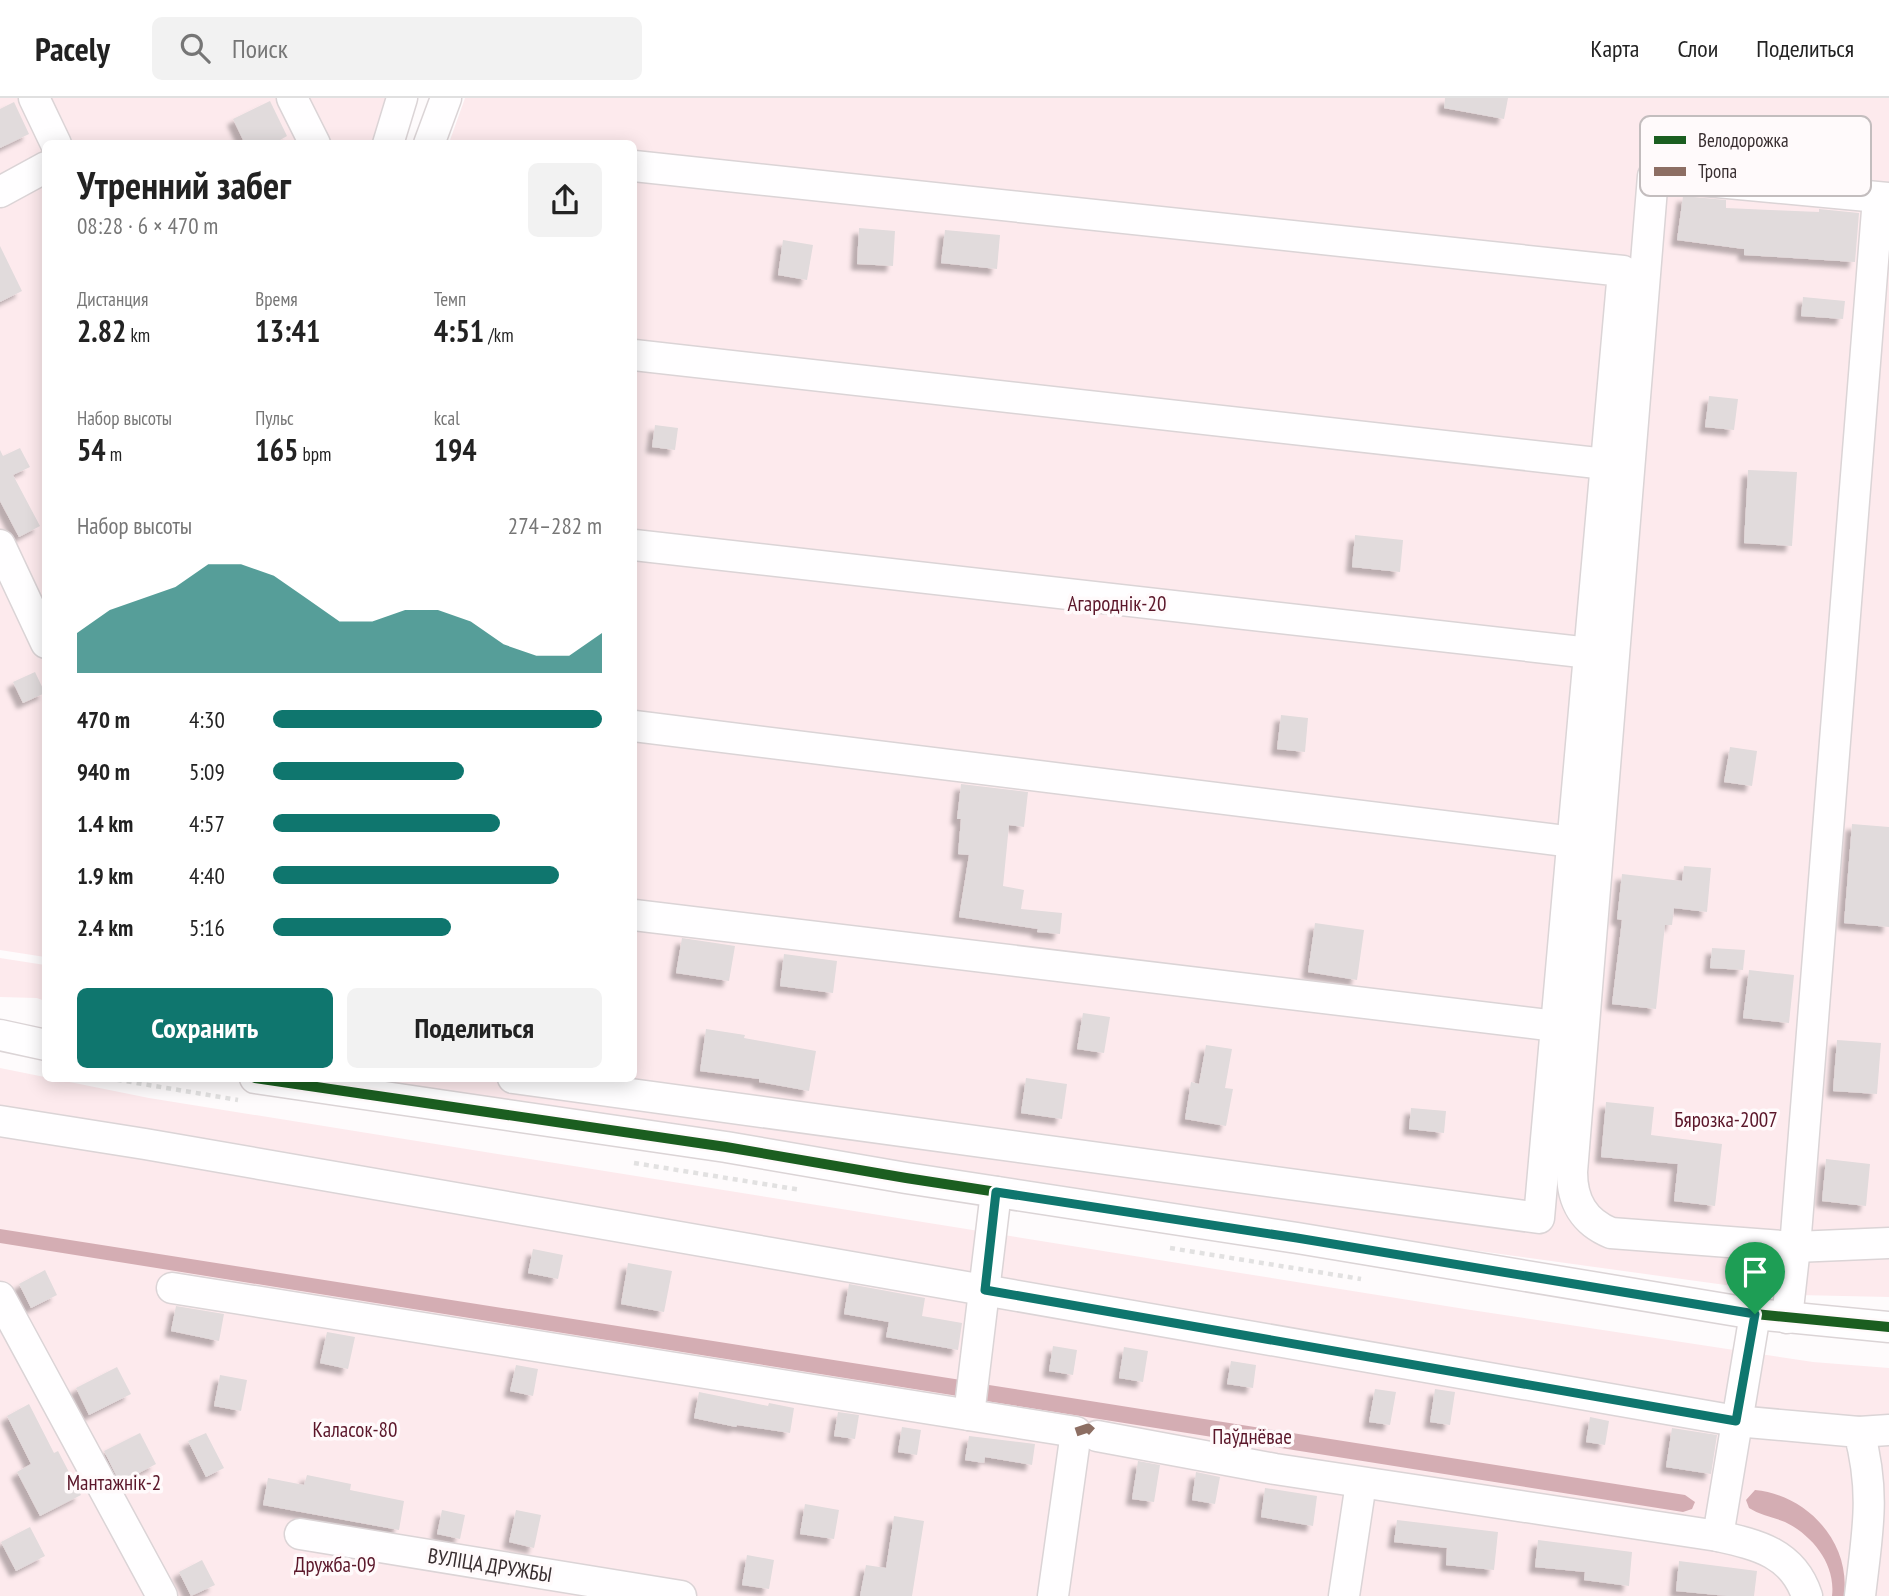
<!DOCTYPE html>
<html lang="ru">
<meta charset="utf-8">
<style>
:root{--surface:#fff;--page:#f2f2f2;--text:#222;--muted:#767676;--line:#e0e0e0;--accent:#0f766e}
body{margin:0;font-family:"PT Sans Narrow",sans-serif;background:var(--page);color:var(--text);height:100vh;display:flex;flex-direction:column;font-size:26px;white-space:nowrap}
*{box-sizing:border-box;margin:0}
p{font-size:23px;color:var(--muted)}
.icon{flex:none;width:38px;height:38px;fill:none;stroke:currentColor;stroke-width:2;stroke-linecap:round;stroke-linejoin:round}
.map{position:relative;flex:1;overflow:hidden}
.drawer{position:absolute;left:42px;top:42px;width:595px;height:942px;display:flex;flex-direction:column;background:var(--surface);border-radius:10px;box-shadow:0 4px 18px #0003}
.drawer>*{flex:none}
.pin{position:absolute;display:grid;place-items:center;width:60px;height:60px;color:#fff;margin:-72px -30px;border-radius:50% 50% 50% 0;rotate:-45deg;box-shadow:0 0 7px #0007}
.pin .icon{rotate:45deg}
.round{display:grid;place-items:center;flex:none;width:74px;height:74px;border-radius:10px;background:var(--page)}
.head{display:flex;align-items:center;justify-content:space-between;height:119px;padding:0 35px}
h1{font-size:38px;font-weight:700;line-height:52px}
.figures{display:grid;grid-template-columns:repeat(3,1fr);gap:10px;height:119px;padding:7px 35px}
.figures div{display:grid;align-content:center}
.figures b{font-size:30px;font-weight:700}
.figures small{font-size:19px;font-weight:400}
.figures p{font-size:19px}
.chart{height:196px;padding:14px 35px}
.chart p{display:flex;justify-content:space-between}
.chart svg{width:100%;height:126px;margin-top:7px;fill:var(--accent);opacity:.7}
.primary-button{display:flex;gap:14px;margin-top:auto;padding:14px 35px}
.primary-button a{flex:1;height:80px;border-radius:10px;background:var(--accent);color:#fff;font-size:28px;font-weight:700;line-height:80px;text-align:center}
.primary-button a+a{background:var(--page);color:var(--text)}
ul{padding:0 35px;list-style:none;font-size:23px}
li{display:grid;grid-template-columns:112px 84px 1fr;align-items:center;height:52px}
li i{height:18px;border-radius:9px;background:var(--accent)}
header{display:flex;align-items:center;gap:42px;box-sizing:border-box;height:98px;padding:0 35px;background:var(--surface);border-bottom:2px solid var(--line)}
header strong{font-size:33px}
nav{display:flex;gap:38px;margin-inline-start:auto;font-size:24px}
.search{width:490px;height:63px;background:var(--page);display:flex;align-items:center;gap:18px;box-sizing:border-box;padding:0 24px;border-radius:10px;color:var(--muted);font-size:26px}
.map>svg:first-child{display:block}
.green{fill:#fdeaed}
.water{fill:#d4adb3}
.building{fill:#e1dbdc;filter:url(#shadow)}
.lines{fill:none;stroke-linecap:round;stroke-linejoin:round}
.minor-casing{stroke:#dbd4d6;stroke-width:33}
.path{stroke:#e2e1e1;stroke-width:4.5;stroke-dasharray:5 5;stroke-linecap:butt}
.minor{stroke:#fffeff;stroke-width:30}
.quiet{stroke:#8d6e63;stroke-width:9;stroke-dasharray:18 9;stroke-linecap:butt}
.cycleway-casing{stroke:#fffafb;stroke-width:15}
.cycleway{stroke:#1b5e20;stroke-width:10}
.route-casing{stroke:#fff;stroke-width:14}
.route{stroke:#0f766e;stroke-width:9}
.labels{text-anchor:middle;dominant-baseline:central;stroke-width:7;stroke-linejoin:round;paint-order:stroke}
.park-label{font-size:21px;fill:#5b172a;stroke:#fffafb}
.street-label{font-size:21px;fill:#382e30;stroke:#fffafb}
.key{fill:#fffafb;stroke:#c3bdbe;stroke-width:2}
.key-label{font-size:19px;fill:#382e30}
</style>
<header>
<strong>Pacely</strong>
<div class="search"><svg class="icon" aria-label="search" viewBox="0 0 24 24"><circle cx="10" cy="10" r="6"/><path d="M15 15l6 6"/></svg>Поиск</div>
<nav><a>Карта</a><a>Слои</a><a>Поделиться</a></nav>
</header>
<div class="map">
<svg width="1889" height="1498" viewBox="0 0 1889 1498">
<defs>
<filter id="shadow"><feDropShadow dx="-6" dy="6" stdDeviation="2" flood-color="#0004"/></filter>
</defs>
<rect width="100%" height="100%" fill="#fefbfc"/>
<g class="green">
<path d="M 0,0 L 414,0 L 399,45 L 46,46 L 45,859 L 0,852 Z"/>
<path d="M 465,0 L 1889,0 L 1889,1199 L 1798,1197 L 1326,1132 L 351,980 L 634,980 L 634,46 L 449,45 Z"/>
<path d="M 0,860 L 45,867 L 45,903 L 37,900 L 0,899 Z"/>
<path d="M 0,970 L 149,1000 L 1471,1212 L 1813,1264 L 1889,1270 L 1889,1498 L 0,1498 Z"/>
</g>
<g class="water">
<path d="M 0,1131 L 961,1282 L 958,1298 L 0,1145 Z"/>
<path d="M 989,1287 L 1685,1397 L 1695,1404 L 1692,1411 L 1683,1414 L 986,1303 L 983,1299 L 984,1291 Z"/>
<path d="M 1755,1392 C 1808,1397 1851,1445 1844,1498 L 1832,1498 C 1836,1466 1812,1437 1785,1424 C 1773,1419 1760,1417 1749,1410 L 1746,1402 Z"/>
</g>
<g class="building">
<path d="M 1445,0 L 1508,0 L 1504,21 L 1444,10 Z"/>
<path d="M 270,3 L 287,38 L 273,46 L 245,46 L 233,21 Z"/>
<path d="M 14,4 L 29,36 L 0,50 L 0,11 Z"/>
<path d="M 1683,98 L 1726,102 L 1726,110 L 1819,114 L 1819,111 L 1859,115 L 1855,164 L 1744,157 L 1744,151 L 1677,142 Z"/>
<path d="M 859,130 L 895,133 L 893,168 L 857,166 Z"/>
<path d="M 945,132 L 1000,137 L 997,171 L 941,165 Z"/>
<path d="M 783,142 L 813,147 L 807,182 L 778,177 Z"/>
<path d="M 0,148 L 22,193 L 0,204 Z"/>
<path d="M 1803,199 L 1845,203 L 1843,221 L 1801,218 Z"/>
<path d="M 1709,298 L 1738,301 L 1734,332 L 1705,329 Z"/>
<path d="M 655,327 L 678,330 L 675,352 L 652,349 Z"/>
<path d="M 20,350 L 30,369 L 13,377 L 40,428 L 19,439 L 0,403 L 0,352 L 3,358 Z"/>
<path d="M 1748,372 L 1797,374 L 1792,448 L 1744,445 Z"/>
<path d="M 1355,437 L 1403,442 L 1400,474 L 1352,469 Z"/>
<path d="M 35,574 L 45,595 L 23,605 L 13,584 Z"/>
<path d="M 1281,617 L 1308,620 L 1305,654 L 1277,651 Z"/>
<path d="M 1730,649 L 1757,653 L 1752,688 L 1724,684 Z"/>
<path d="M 961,686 L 1028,694 L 1024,729 L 1009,727 L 1003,788 L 1024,792 L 1021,811 L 1062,815 L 1060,836 L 1037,834 L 1038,831 L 959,819 L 969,757 L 958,756 L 961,721 L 957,721 Z"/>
<path d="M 1852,726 L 1889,729 L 1889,829 L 1844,825 Z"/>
<path d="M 1684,768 L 1711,770 L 1707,814 L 1674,810 L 1672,827 L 1665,827 L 1656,911 L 1612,906 L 1622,822 L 1617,821 L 1622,776 L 1682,783 Z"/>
<path d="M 1315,825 L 1364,832 L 1357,882 L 1308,874 Z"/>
<path d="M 682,840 L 735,848 L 729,883 L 676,875 Z"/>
<path d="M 1712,850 L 1745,852 L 1743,872 L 1710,870 Z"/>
<path d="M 784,856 L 837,863 L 833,895 L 780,888 Z"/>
<path d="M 1749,872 L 1794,877 L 1789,925 L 1743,920 Z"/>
<path d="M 1083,915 L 1110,919 L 1104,955 L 1077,951 Z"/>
<path d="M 706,931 L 745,937 L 744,940 L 816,953 L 809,993 L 759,984 L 759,981 L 700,973 Z"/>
<path d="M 1837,942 L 1881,945 L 1877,996 L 1833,993 Z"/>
<path d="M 1206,947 L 1232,951 L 1225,990 L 1233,991 L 1226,1028 L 1185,1021 L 1191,984 L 1199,986 Z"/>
<path d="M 1026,980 L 1067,986 L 1062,1021 L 1021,1015 Z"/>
<path d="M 1606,1004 L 1654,1009 L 1651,1037 L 1722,1046 L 1715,1108 L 1674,1103 L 1678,1066 L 1601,1059 Z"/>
<path d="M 1411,1010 L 1446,1013 L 1444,1035 L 1409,1031 Z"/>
<path d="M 1826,1061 L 1870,1066 L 1866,1108 L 1822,1103 Z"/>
<path d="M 533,1151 L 563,1157 L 558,1181 L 528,1175 Z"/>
<path d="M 628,1165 L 672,1173 L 664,1214 L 621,1206 Z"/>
<path d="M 45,1172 L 57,1197 L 31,1210 L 19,1186 Z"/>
<path d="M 849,1186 L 925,1200 L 922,1218 L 962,1225 L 958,1252 L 886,1239 L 889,1224 L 844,1216 Z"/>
<path d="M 176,1208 L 224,1216 L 219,1243 L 171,1233 Z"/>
<path d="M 327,1234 L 355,1239 L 348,1271 L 320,1265 Z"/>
<path d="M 1053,1248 L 1077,1252 L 1073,1277 L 1049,1273 Z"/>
<path d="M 1124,1249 L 1148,1253 L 1143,1284 L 1119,1280 Z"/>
<path d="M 1231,1263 L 1256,1267 L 1253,1290 L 1227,1286 Z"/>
<path d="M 516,1267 L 538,1271 L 533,1298 L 510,1293 Z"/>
<path d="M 117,1269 L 131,1296 L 89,1317 L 76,1290 Z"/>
<path d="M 220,1277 L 247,1282 L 241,1313 L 214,1308 Z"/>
<path d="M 1375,1291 L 1396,1294 L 1390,1327 L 1369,1324 Z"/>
<path d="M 1435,1291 L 1455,1294 L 1450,1327 L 1430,1324 Z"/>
<path d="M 699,1294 L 768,1308 L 769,1305 L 794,1310 L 790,1335 L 737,1327 L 736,1329 L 694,1320 Z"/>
<path d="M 29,1306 L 54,1355 L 58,1353 L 81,1397 L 40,1418 L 17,1374 L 31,1366 L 7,1318 Z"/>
<path d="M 838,1314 L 859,1317 L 855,1341 L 834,1338 Z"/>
<path d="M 1590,1319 L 1609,1323 L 1605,1347 L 1586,1344 Z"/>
<path d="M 902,1329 L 921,1332 L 917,1357 L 898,1354 Z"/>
<path d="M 1672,1330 L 1717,1337 L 1711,1376 L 1666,1369 Z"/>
<path d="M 140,1335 L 156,1366 L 120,1385 L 104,1353 Z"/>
<path d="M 206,1335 L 224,1370 L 206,1379 L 188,1343 Z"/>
<path d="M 969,1338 L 1035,1346 L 1032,1367 L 985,1359 L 984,1365 L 965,1362 Z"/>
<path d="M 1138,1363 L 1160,1367 L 1154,1404 L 1132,1401 Z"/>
<path d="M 1196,1374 L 1220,1379 L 1215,1406 L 1192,1402 Z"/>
<path d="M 307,1377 L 351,1386 L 350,1392 L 404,1403 L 399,1432 L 263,1407 L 268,1380 L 304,1387 Z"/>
<path d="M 1265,1390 L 1317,1398 L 1313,1428 L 1261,1419 Z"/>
<path d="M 805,1406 L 839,1412 L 834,1441 L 800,1436 Z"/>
<path d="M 442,1412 L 465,1417 L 460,1441 L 437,1436 Z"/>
<path d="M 516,1412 L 541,1417 L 534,1450 L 509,1444 Z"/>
<path d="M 894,1418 L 924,1423 L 912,1498 L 860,1498 L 866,1467 L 886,1470 Z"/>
<path d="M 1397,1422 L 1498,1434 L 1494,1472 L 1446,1467 L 1447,1450 L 1394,1444 Z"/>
<path d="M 30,1429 L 45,1458 L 16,1473 L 1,1444 Z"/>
<path d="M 1538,1442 L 1632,1454 L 1629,1488 L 1584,1482 L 1585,1474 L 1535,1469 Z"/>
<path d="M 747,1457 L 774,1462 L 769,1491 L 742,1487 Z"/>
<path d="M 202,1462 L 215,1487 L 191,1498 L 179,1474 Z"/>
<path d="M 1679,1463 L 1757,1473 L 1754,1498 L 1727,1498 L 1676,1493 Z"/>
</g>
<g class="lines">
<g class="minor-casing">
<g id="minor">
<path d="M 34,0 L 56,46"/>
<path d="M 292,0 L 315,46"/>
<path d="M 388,46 L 402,0"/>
<path d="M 429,46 L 446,0"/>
<path d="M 0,94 L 46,69"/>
<path d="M 1889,100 L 1653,78 L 1572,1074 C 1572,1103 1584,1124 1611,1135 L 1795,1149 L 1889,1145"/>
<path d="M 634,257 L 1606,366"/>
<path d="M 0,447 L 46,545"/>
<path d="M 634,447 L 1590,555"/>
<path d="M 634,628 L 1573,744"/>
<path d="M 634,817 L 1556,928"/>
<path d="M 0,937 L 46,947"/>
<path d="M 255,980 L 726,1049 L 906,1080 L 1297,1140 L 1755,1216 L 1889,1229"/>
<path d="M 513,980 L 1539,1120 L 1623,173 L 634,68"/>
<path d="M 0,1023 L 145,1046 L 1736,1323 L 1859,1334 C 1876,1396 1867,1436 1860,1498"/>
<path d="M 172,1190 L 1076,1334 L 1053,1498"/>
<path d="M 0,1199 L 162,1498"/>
<path d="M 1755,1216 L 1718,1438 C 1758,1447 1793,1455 1807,1498"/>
<path d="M 1787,1220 L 1795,1149 L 1878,100"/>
<path d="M 969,1317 L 996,1094"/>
<path d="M 1859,1334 L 1889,1332"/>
<path d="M 1097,1338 L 1275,1371 L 1718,1438"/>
<path d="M 300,1436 L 681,1498"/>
<path d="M 1344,1498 L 1361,1385"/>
</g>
</g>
<g class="path">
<path d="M 107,980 L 238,1002"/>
<path d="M 634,1065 L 801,1092"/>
<path d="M 1170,1150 L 1361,1181"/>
</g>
<use href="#minor" class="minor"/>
<path class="quiet" d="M 1076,1334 L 1088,1330 L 1097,1338"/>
<g class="cycleway-casing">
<path id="cycleway" d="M 255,980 L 726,1049 L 906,1080 L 1297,1140 L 1755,1216 L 1889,1229"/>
</g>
<use href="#cycleway" class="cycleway"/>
</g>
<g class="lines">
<g class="route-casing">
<path id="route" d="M 996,1094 L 1297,1140 L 1755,1216 L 1736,1323 L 985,1192 Z"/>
</g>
<use href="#route" class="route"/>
</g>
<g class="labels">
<g class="park-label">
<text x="1117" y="505">Агароднік-20</text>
<text x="1726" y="1021">Бярозка-2007</text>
<text x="355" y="1331">Каласок-80</text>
<text x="1252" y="1338">Паўднёвае</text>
<text x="114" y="1384">Мантажнік-2</text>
<text x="335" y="1466">Дружба-09</text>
</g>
<g class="street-label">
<text transform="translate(490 1467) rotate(9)">ВУЛІЦА ДРУЖБЫ</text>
</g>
</g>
<rect x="1640" y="18" width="231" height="80" rx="10" class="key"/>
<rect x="1654" y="38" width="32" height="8" fill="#1b5e20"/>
<rect x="1654" y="69" width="32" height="9" fill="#8d6e63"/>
<g class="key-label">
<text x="1698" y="49">Велодорожка</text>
<text x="1698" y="80">Тропа</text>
</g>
</svg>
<div class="pin" style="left:1755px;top:1216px;background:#1e9e55"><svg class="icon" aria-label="arrive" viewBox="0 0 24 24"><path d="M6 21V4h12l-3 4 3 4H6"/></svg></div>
<section class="drawer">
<div class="head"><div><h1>Утренний забег</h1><p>08:28 · 6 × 470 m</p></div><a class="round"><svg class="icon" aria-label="share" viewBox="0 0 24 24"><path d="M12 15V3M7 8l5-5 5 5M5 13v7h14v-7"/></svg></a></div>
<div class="figures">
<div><p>Дистанция</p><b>2.82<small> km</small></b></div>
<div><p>Время</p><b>13:41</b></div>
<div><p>Темп</p><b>4:51<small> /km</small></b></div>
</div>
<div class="figures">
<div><p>Набор высоты</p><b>54<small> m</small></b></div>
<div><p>Пульс</p><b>165<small> bpm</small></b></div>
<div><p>kcal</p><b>194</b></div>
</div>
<div class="chart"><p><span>Набор высоты</span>274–282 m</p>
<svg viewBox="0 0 160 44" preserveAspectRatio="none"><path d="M0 44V30L10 22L20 18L30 14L40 6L50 6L60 10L70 18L80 26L90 26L100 22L110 22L120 26L130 34L140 38L150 38L160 30V44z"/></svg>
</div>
<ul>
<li><b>470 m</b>4:30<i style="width:100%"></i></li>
<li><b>940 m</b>5:09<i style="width:58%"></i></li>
<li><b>1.4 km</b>4:57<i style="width:69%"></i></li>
<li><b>1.9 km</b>4:40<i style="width:87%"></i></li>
<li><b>2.4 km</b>5:16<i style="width:54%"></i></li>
</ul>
<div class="primary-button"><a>Сохранить</a><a>Поделиться</a></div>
</section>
</div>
